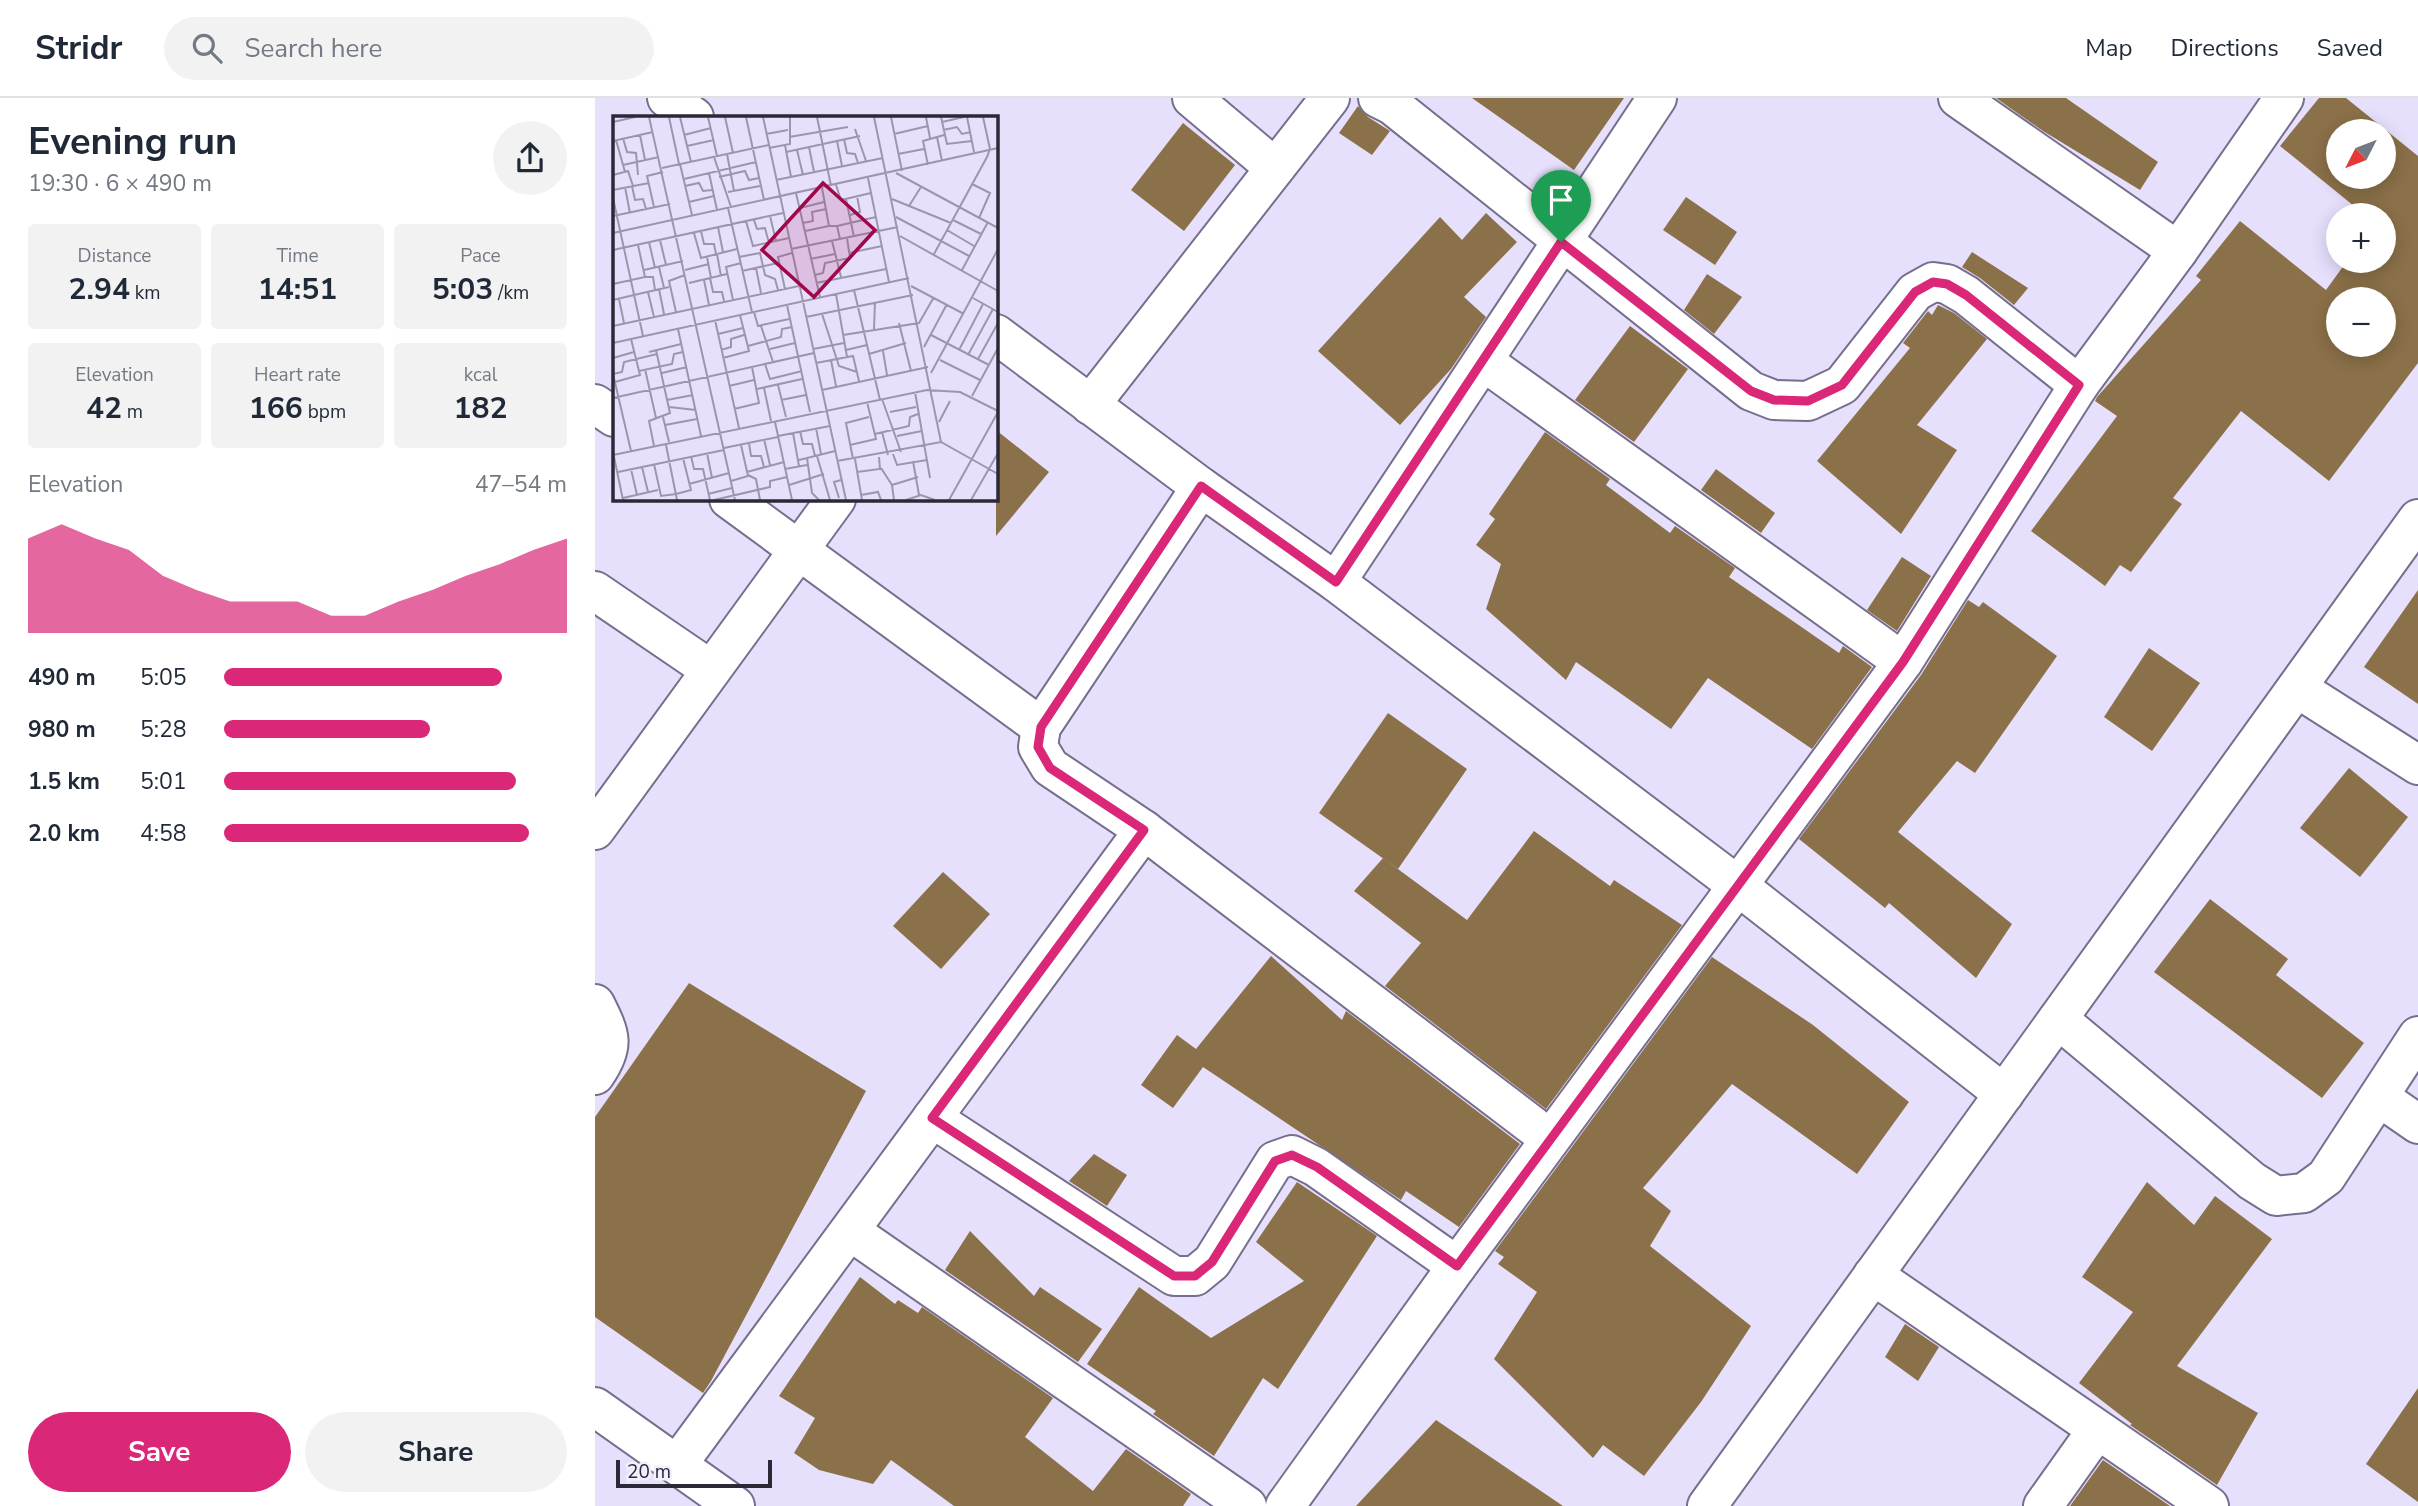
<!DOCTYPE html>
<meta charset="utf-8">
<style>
:root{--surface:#fff;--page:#f2f2f3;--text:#1f2937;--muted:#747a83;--line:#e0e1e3;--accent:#db2777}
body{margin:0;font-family:"Nunito Sans",sans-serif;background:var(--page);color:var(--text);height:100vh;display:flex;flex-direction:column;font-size:26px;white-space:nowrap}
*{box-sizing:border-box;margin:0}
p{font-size:23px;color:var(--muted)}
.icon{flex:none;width:38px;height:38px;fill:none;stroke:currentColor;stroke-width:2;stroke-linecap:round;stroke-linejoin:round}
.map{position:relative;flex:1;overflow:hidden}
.details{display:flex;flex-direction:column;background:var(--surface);width:595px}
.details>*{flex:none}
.needle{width:46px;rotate:228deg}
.controls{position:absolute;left:1731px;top:21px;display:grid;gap:14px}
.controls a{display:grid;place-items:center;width:70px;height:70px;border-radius:50%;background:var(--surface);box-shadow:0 4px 18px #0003;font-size:35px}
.scale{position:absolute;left:21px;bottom:18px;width:156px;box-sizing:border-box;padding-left:7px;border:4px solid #2c2836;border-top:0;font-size:19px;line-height:24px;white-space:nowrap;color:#2c2836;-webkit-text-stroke:5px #f3f0fe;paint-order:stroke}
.pin{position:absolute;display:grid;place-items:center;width:60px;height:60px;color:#fff;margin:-72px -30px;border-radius:50% 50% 50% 0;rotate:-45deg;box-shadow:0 0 7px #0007}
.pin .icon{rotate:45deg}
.round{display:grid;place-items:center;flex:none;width:74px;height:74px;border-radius:37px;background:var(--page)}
.headline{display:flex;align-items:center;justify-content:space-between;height:119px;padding:0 28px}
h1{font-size:38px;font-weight:700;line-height:52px}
.figures{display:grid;grid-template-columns:repeat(3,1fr);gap:10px;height:119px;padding:7px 28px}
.figures div{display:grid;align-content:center;border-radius:7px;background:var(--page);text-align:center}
.figures b{font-size:30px;font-weight:700}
.figures small{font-size:19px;font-weight:400}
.figures p{font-size:19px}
.chart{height:196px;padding:14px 28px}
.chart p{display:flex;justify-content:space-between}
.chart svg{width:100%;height:126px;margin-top:7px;fill:var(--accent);opacity:.7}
.cta{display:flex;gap:14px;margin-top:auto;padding:14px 28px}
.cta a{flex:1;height:80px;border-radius:42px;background:var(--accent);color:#fff;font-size:28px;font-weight:700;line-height:80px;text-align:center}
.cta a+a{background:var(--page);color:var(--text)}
ul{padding:0 28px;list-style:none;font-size:23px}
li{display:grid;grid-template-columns:112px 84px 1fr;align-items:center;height:52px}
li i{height:18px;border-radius:9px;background:var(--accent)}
header{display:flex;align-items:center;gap:42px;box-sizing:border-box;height:98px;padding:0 35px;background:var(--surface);border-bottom:2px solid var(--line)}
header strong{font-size:33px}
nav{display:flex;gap:38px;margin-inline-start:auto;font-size:24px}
.search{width:490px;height:63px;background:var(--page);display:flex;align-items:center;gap:18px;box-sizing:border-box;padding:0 24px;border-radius:38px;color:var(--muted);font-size:26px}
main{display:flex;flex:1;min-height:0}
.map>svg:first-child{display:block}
.building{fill:#8b7149;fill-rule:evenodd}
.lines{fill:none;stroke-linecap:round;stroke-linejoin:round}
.minor-casing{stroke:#776e8e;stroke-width:42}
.minor{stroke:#fff;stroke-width:38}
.route-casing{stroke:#fff;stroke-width:14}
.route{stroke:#db2777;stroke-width:9}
.inset-road{fill:none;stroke:#9c96ad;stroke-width:2}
.view{fill:#a0064a;fill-opacity:0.15;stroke:#a0064a;stroke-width:3.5}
.inset-edge{fill:none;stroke:#2c2836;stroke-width:3.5}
</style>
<header>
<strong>Stridr</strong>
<div class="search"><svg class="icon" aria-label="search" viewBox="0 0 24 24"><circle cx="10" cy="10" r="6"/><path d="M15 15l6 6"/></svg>Search here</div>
<nav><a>Map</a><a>Directions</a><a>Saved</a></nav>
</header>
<main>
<section class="details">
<div class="headline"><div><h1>Evening run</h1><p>19:30 · 6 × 490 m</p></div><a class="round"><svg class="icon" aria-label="share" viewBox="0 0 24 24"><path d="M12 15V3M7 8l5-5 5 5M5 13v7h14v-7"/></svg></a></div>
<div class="figures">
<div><p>Distance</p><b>2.94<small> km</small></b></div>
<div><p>Time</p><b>14:51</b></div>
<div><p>Pace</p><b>5:03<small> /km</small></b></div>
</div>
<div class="figures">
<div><p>Elevation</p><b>42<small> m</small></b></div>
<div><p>Heart rate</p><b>166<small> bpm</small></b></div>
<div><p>kcal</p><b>182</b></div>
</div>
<div class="chart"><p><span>Elevation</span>47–54 m</p>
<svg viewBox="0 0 160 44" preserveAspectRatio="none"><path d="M0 44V11L10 6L20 11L30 15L40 24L50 29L60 33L70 33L80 33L90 38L100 38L110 33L120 29L130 24L140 20L150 15L160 11V44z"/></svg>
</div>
<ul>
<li><b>490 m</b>5:05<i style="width:81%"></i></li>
<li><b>980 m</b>5:28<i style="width:60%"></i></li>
<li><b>1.5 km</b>5:01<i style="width:85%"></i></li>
<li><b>2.0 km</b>4:58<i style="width:89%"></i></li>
</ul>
<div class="cta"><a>Save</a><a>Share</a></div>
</section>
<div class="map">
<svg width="1823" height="1408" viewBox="0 0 1823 1408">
<rect width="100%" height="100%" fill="#e7e0fd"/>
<g class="building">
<path d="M 877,0 L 1029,0 L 979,72 Z"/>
<path d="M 1401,0 L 1471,0 L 1563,64 L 1545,92 L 1448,33 Z"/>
<path d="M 1724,0 L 1751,0 L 1823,58 L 1823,265 L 1734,383 L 1646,313 L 1578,400 L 1587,406 L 1536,474 L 1525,467 L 1510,488 L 1436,433 L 1522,318 L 1500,303 L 1502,299 L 1606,182 L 1601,178 L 1645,123 L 1731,192 L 1752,163 L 1788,163 L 1788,117 L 1770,117 L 1685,48 ZM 1743,33 L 1788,33 L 1788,79 L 1743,79 ZM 1743,201 L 1788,201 L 1788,247 L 1743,247 Z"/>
<path d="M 763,8 L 773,19 L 795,33 L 777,57 L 744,35 Z"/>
<path d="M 588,25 L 640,67 L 589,133 L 536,92 Z"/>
<path d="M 1091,99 L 1142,134 L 1120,167 L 1068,132 Z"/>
<path d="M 891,115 L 922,144 L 869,199 L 891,219 L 856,271 L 805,327 L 723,253 L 845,119 L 867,142 Z"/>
<path d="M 1377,154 L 1433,190 L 1419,207 L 1385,180 L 1367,169 Z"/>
<path d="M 1112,176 L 1147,199 L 1119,236 L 1089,212 Z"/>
<path d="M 1343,207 L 1359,215 L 1392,241 L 1322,327 L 1362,352 L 1306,436 L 1222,363 L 1315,250 L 1308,245 L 1333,213 L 1337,217 Z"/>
<path d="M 1035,228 L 1093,271 L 1039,344 L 980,302 Z"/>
<path d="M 401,332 L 454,374 L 401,438 Z"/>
<path d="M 950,334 L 1015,381 L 1011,387 L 1075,435 L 1080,428 L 1140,470 L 1134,479 L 1244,555 L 1248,548 L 1277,569 L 1217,651 L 1113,580 L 1076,631 L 981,564 L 971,582 L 891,511 L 906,466 L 881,447 L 900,421 L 894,416 Z"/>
<path d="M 1121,371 L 1180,415 L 1166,435 L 1106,392 Z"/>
<path d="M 1307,459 L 1336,478 L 1302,533 L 1272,512 Z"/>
<path d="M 1823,492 L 1823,606 L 1769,569 Z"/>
<path d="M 1373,502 L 1384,509 L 1388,504 L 1462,558 L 1380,675 L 1362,663 L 1303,734 L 1417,826 L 1381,880 L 1294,805 L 1290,810 L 1204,741 L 1326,577 Z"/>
<path d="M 1554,550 L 1605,585 L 1557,653 L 1509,619 Z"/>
<path d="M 793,615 L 872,671 L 803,771 L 724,715 Z"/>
<path d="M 1754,670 L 1813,719 L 1765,779 L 1705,730 Z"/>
<path d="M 939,733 L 1015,788 L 1019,782 L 1087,827 L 951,1011 L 790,888 L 826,845 L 759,793 L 788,760 L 872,822 Z"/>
<path d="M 348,774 L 395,816 L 346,871 L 298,828 Z"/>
<path d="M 1615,801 L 1693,861 L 1681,877 L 1769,945 L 1727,1000 L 1559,874 Z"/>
<path d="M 676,858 L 747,922 L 751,913 L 925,1046 L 864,1129 L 811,1093 L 806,1102 L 608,969 L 578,1010 L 546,987 L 582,937 L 601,951 Z"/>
<path d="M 1117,859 L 1218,927 L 1314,1004 L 1262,1076 L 1137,986 L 1048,1090 L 1076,1113 L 1055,1148 L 1156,1228 L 1106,1304 L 1049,1378 L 1008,1347 L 998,1360 L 899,1261 L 942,1194 L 903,1166 L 909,1159 L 900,1153 Z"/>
<path d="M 94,885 L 271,993 L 116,1283 L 108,1295 L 0,1219 L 0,1019 Z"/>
<path d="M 499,1056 L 532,1077 L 512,1108 L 474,1083 Z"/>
<path d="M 702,1084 L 782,1138 L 683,1291 L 668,1280 L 619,1358 L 558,1316 L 561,1313 L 492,1266 L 544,1189 L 616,1240 L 709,1183 L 661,1144 Z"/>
<path d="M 1552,1084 L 1599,1127 L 1620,1098 L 1677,1141 L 1582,1268 L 1663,1315 L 1622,1387 L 1535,1327 L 1537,1326 L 1484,1285 L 1538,1214 L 1487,1179 Z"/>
<path d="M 375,1133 L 439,1198 L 445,1189 L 507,1231 L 483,1264 L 350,1172 Z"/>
<path d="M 265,1179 L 300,1206 L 303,1202 L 323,1215 L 327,1209 L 458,1300 L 430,1339 L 498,1393 L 531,1351 L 596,1396 L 588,1408 L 359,1408 L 296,1362 L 278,1386 L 224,1372 L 199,1355 L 220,1320 L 184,1298 Z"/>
<path d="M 1310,1226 L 1344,1249 L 1323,1283 L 1290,1259 Z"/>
<path d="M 1823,1290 L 1823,1404 L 1771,1366 Z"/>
<path d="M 841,1322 L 968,1408 L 761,1408 Z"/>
<path d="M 1508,1362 L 1575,1408 L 1475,1408 Z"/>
</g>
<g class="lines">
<g class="minor-casing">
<g id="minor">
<path d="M 72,0 L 99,19"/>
<path d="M 597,0 L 680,70"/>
<path d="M 783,0 L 797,7 L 1156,293 L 1179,302 L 1213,303 L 1247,287 L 1320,194 L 1338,184 L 1352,186 L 1371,197 L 1484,287"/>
<path d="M 1363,0 L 1583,153"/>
<path d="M 401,236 L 606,389 L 741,484 L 1142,787 L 1409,996"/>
<path d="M 888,263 L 1308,564"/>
<path d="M 0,306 L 19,319"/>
<path d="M 495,307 L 735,0"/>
<path d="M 134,401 L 446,629"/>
<path d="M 741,484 L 1062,0"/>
<path d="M 0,493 L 116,572"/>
<path d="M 1702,590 L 1823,667"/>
<path d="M 0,732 L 241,401"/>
<path d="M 549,732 L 455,669 L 443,649 L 446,629 L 606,389"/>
<path d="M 0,906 C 15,936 21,947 0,977"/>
<path d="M 1463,921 L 1657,1083 L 1681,1098 L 1709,1095 L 1731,1079 L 1823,938"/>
<path d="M 1784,999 L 1823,1026"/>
<path d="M 337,1020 L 579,1178 L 600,1178 L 617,1164 L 680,1063 L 697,1057 L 721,1069 L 862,1168"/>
<path d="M 255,1133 L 652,1408"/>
<path d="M 1278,1177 L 1614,1408"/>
<path d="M 0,1309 L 140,1408"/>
<path d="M 82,1367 L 549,732 L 955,1041"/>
<path d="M 690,1408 L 862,1168 L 1308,564 L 1484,287 L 1583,153 L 1689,0"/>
<path d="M 1112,1408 L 1823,421"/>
<path d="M 1448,1408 L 1502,1332"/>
</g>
</g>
<use href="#minor" class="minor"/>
</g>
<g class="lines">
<g class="route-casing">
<path id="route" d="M 966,144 L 1156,293 L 1179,302 L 1213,303 L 1247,287 L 1320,194 L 1338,184 L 1352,186 L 1371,197 L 1484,287 L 1308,564 L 862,1168 L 722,1069 L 697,1057 L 680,1063 L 617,1164 L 600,1178 L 579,1178 L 337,1020 L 549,732 L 455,670 L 443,649 L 446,629 L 606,388 L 741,484 Z"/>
</g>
<use href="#route" class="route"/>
</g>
<g transform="translate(18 18)">
<rect width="385" height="385" fill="#e7e0fd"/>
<path class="inset-road" d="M 36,1 L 122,384M 56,1 L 66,48M 67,1 L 78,46M 95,1 L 104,40M 112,1 L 120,37M 133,1 L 151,84M 150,1 L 233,384M 204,1 L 218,70M 261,1 L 328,326M 278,1 L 289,55M 313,1 L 317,22M 328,1 L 334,28 L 359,25M 354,1 L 361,36M 0,6 L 22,1M 329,6 L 351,1M 242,13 L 253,45M 330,14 L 344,11 L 349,18 L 358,16M 153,18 L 175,14M 281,18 L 315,10M 27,19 L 32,44M 71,19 L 98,12M 176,21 L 235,11M 324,21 L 329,45M 10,22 L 14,36 L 23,37 L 25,59M 231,23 L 234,37 L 242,38 L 245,47M 3,24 L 12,56M 0,25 L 40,16M 224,25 L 229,50M 172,29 L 178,61M 74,30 L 101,24M 196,31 L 201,56M 156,32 L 177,28 L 177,1M 184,34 L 190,59M 173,36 L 247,20M 114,38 L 121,75M 285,38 L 311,33M 101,41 L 118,91M 67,48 L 79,99M 10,49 L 46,41M 315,49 L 310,25 L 331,19M 49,52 L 156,29M 96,57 L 104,94M 283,57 L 385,112M 0,59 L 15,55 L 20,70M 106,61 L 132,55 L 136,64 L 146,62M 255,62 L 276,166M 71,63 L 143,46M 163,64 L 270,42M 359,68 L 377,77 L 366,102M 223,69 L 228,84 L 258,77M 19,70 L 22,84 L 30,83 L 33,93M 72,70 L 86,67 L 90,75 L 99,74M 12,71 L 17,97M 0,74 L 36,67M 115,76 L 147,70M 183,77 L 207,181M 0,82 L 30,220M 233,83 L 241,121M 279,83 L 338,107M 76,86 L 101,80M 296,90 L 308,71M 41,91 L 34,60 L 50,56M 115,92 L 139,196M 187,92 L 211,86M 237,99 L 247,96 L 244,80M 0,100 L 57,88M 157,100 L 163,125M 283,101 L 356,140M 141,104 L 144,113 L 152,112 L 156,127M 340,104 L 368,118M 133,105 L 140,130 L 176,122M 190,107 L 200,105 L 199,96 L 213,93M 216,110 L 224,110 L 227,123M 224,110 L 263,101M 105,111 L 110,136M 334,114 L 361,130M 88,115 L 91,128 L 101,128 L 103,138M 192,115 L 216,110 L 209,72M 0,117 L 385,32M 81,117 L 88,142 L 124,133M 287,120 L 385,175M 47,124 L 53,149M 219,125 L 228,161M 36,126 L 42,152M 178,133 L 285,111M 0,134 L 170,97M 236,137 L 269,130M 104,138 L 108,160M 321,138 L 374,41 L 377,33 L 370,1M 94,141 L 98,162M 126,141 L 147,137 L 152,159 L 162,163 L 165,174M 197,143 L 222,138M 46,151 L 51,172M 143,152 L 148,177M 31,154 L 70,145M 72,154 L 96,148M 349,154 L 375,106M 129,155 L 165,147M 202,159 L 210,157 L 212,147 L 237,142 L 234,122M 32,161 L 40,161 L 42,174M 97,162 L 100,176 L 109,176 L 111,185M 91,164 L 96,189M 76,167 L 114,158M 203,167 L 273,153M 0,168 L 32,161 L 25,129M 298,170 L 351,198M 46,173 L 51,198M 172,173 L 165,141 L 179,137M 241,174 L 267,284M 35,176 L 41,201M 223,178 L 234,241M 21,179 L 56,171M 360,182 L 385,196M 6,183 L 11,207M 0,184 L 21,179M 120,184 L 113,151 L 128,147M 174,189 L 197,296M 63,196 L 56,165 L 72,159M 141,196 L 145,210 L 176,203M 209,198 L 226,250 L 244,256M 193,201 L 300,179M 102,204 L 126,312M 286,207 L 298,255M 0,210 L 186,170M 148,210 L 160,246M 65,213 L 88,320M 261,213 L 262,186M 105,218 L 130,212M 230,219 L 306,207 L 321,181M 318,219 L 376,249M 0,227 L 296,162M 135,230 L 168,221 L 169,213 L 179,211M 311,231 L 334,188M 157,233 L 182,227M 200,233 L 231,227M 108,234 L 118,231 L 118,223 L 131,219M 233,234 L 254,229M 346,234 L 370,188M 270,235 L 274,259M 36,236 L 68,228M 256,238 L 293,227M 355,239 L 380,193M 0,242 L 21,236M 110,242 L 136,235 L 127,199M 365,243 L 385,207M 218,244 L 223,270M 327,244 L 367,264M 203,247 L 240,240 L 246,265M 152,248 L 157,263 L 189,255M 32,253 L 43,302M 26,255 L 59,248 L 61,238 L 70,236M 49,257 L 74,251M 318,257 L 385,133M 0,258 L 18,335M 0,258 L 9,256 L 11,246 L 44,238M 2,266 L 27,259 L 18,223M 165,269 L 173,301M 116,270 L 141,264M 151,272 L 158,305M 144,273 L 189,263M 209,274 L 315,251M 302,276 L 317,362M 359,280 L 385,232M 0,282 L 201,237M 269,283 L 288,336M 54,284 L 80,279M 168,284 L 193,279M 56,291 L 83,294M 121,293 L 146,287 L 139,251M 277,296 L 303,291M 50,301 L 56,326M 162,306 L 179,384M 326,306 L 337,285M 52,309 L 84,303M 203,312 L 208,338M 187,315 L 190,328 L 199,328 L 202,340M 269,316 L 275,339M 180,317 L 186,350M 262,318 L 296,310 L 297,301 L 305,298M 165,320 L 217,310M 284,320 L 309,315M 151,323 L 157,349M 136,327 L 138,340 L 148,340 L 151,351M 53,329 L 64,384M 237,329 L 263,323 L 254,286M 41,330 L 36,305 L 57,297 L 43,234M 111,332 L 165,321M 0,336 L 10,384M 94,337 L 99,362M 280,338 L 284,349 L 314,344M 0,339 L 314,274 L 347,276 L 385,295M 78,340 L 81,353 L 90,353 L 97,384M 204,340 L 217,384M 194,342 L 199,377 L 206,384M 240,343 L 233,307 L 256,301M 242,343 L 249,384M 186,344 L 222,335M 224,345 L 328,326 L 385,358M 300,345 L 306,379M 41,348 L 48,380 L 63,378 L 78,374 L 70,342M 29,351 L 35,376M 268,352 L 279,369 L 281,384M 18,353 L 24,379M 172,353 L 194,349M 5,356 L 111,334M 134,356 L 171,346M 244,356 L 267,353 L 266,341M 135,359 L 143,363 L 147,384M 118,365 L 135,360 L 128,329M 76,368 L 116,357M 176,369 L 211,358M 279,369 L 305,361M 95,378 L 119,372M 248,379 L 265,376 L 268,384M 10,382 L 45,374M 226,382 L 221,366 L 228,364M 101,384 L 157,371 L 157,365 L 174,361M 293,384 L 308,379 L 322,384M 336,384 L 385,296M 358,384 L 385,337"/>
<path class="view" d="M 210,67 L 262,114 L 201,181 L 149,134 Z"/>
<rect width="385" height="385" class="inset-edge"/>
</g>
</svg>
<div class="controls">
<a><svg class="needle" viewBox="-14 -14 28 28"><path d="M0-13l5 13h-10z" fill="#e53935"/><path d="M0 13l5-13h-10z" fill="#747a83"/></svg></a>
<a>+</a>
<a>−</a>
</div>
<div class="scale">20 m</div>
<div class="pin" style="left:966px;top:144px;background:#1e9e55"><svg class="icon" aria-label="arrive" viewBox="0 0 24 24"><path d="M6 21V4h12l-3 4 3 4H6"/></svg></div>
</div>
</main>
